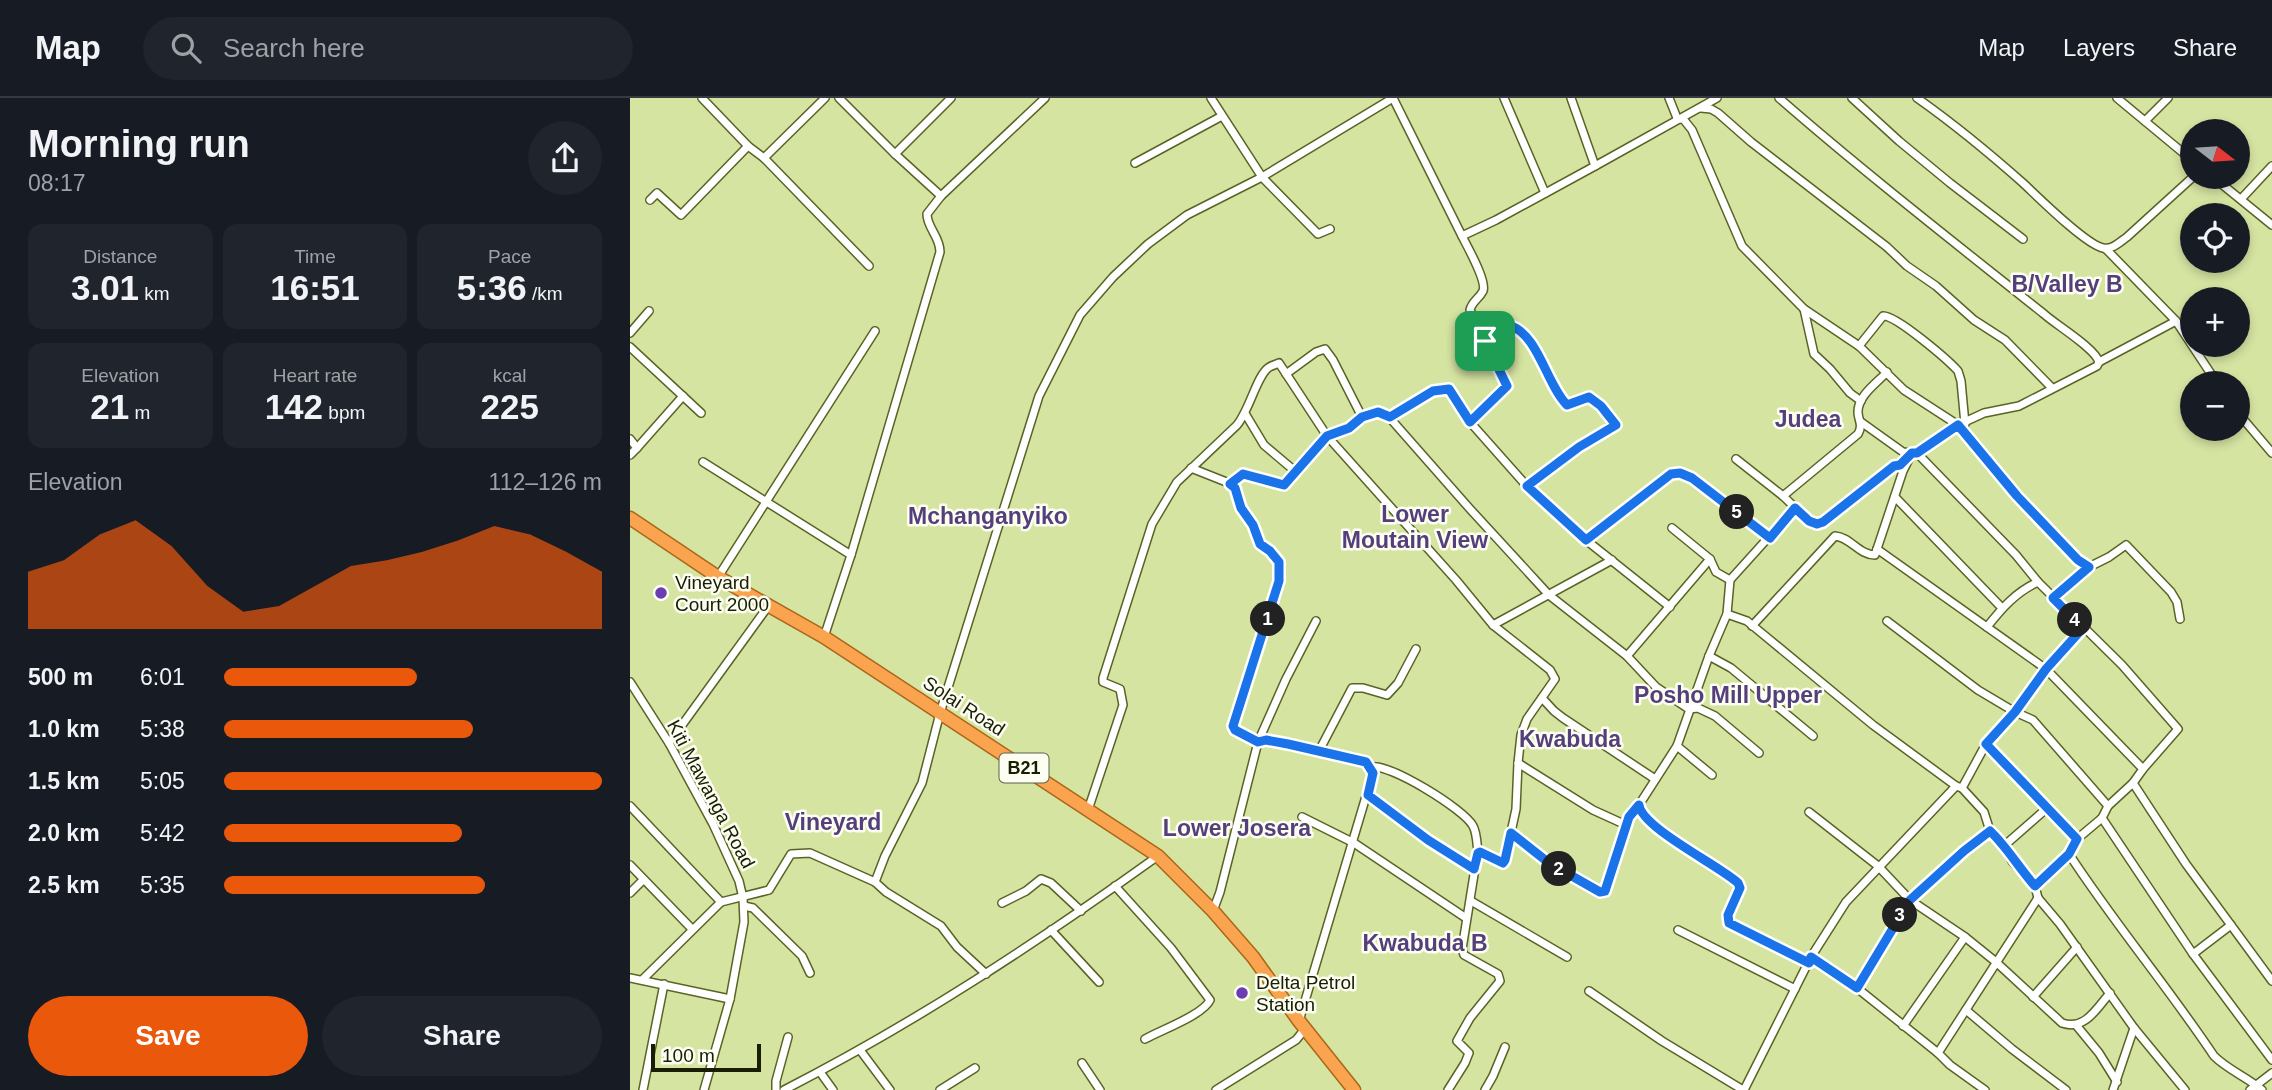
<!DOCTYPE html>
<meta charset="utf-8">
<style>
:root{--surface:#171b24;--page:#20242c;--text:#f1f3f6;--muted:#9ea1a6;--line:#363941;--accent:#ea580c}
body{margin:0;font-family:Arial,sans-serif;background:var(--page);color:var(--text);height:100vh;display:flex;flex-direction:column;font-size:26px;white-space:nowrap}
*{box-sizing:border-box;margin:0}
p{font-size:23px;color:var(--muted)}
.icon{flex:none;width:38px;height:38px;fill:none;stroke:currentColor;stroke-width:2;stroke-linecap:round;stroke-linejoin:round}
.map{position:relative;flex:1;overflow:hidden}
.drawer{display:flex;flex-direction:column;background:var(--surface);width:630px}
.drawer>*{flex:none}
.needle{width:46px;rotate:107deg}
.buttons{position:absolute;left:1550px;top:21px;display:grid;gap:14px}
.buttons a{display:grid;place-items:center;width:70px;height:70px;border-radius:50%;background:var(--surface);box-shadow:0 4px 10px #0003;font-size:35px}
.scale{position:absolute;left:21px;bottom:18px;width:110px;box-sizing:border-box;padding-left:7px;border:4px solid #191d04;border-top:0;font-size:19px;line-height:24px;white-space:nowrap;color:#191d04;-webkit-text-stroke:5px #fbfef1;paint-order:stroke}
.pin{position:absolute;display:grid;place-items:center;width:60px;height:60px;color:#fff;margin:-30px;border-radius:14px;box-shadow:0 4px 10px #0006}
.km{position:absolute;width:35px;height:35px;margin:-18px;border-radius:50%;background:#222;color:#fff;font-size:19px;line-height:35px;text-align:center}
.round{display:grid;place-items:center;flex:none;width:74px;height:74px;border-radius:37px;background:var(--page)}
.headline{display:flex;align-items:center;justify-content:space-between;height:119px;padding:0 28px}
h1{font-size:38px;font-weight:700;line-height:52px}
.stats{display:grid;grid-template-columns:repeat(3,1fr);gap:10px;height:119px;padding:7px 28px}
.stats div{display:grid;align-content:center;border-radius:14px;background:var(--page);text-align:center}
.stats b{font-size:35px;font-weight:700}
.stats small{font-size:19px;font-weight:400}
.stats p{font-size:19px}
.chart{height:196px;padding:14px 28px}
.chart p{display:flex;justify-content:space-between}
.chart svg{width:100%;height:126px;margin-top:7px;fill:var(--accent);opacity:.7}
.cta{display:flex;gap:14px;margin-top:auto;padding:14px 28px}
.cta a{flex:1;height:80px;border-radius:42px;background:var(--accent);color:#fff;font-size:28px;font-weight:700;line-height:80px;text-align:center}
.cta a+a{background:var(--page);color:var(--text)}
ul{padding:0 28px;list-style:none;font-size:23px}
li{display:grid;grid-template-columns:112px 84px 1fr;align-items:center;height:52px}
li i{height:18px;border-radius:9px;background:var(--accent)}
header{display:flex;align-items:center;gap:42px;box-sizing:border-box;height:98px;padding:0 35px;background:var(--surface);border-bottom:2px solid var(--line)}
header strong{font-size:33px}
nav{display:flex;gap:38px;margin-inline-start:auto;font-size:24px}
.search{width:490px;height:63px;background:var(--page);display:flex;align-items:center;gap:18px;box-sizing:border-box;padding:0 24px;border-radius:38px;color:var(--muted);font-size:26px}
main{display:flex;flex:1;min-height:0}
.map>svg:first-child{display:block}
.lines{fill:none;stroke-linecap:round;stroke-linejoin:round}
.minor-casing{stroke:#596325;stroke-width:10}
.trunk-casing{stroke:#ab6619;stroke-width:15}
.minor{stroke:#fff;stroke-width:7}
.trunk{stroke:#fba450;stroke-width:12}
.route-casing{stroke:#fff;stroke-width:14}
.route{stroke:#1a73e8;stroke-width:9}
.poi-dot{fill:#6c3cb3;stroke:#fbfef1;stroke-width:2.5}
.labels{text-anchor:middle;dominant-baseline:central;stroke-width:5;stroke-linejoin:round;paint-order:stroke}
.shield{fill:#fbfef1;stroke:#5d604b;stroke-width:2}
.shield-label{font-size:18px;font-weight:bold;fill:#191d04}
.poi-label{font-size:19px;fill:#191d04;stroke:#fbfef1;text-anchor:start}
.street-label{font-size:19px;fill:#191d04;stroke:#fbfef1}
.quarter-label{font-size:23px;font-weight:bold;fill:#543f7c;stroke:#fbfef1}
</style>
<header>
<strong>Map</strong>
<div class="search"><svg class="icon" aria-label="search" viewBox="0 0 24 24"><circle cx="10" cy="10" r="6"/><path d="M15 15l6 6"/></svg>Search here</div>
<nav><a>Map</a><a>Layers</a><a>Share</a></nav>
</header>
<main>
<section class="drawer">
<div class="headline"><div><h1>Morning run</h1><p>08:17</p></div><a class="round"><svg class="icon" aria-label="share" viewBox="0 0 24 24"><path d="M12 15V3M7 8l5-5 5 5M5 13v7h14v-7"/></svg></a></div>
<div class="stats">
<div><p>Distance</p><b>3.01<small> km</small></b></div>
<div><p>Time</p><b>16:51</b></div>
<div><p>Pace</p><b>5:36<small> /km</small></b></div>
</div>
<div class="stats">
<div><p>Elevation</p><b>21<small> m</small></b></div>
<div><p>Heart rate</p><b>142<small> bpm</small></b></div>
<div><p>kcal</p><b>225</b></div>
</div>
<div class="chart"><p><span>Elevation</span>112–126 m</p>
<svg viewBox="0 0 160 44" preserveAspectRatio="none"><path d="M0 44V24L10 20L20 11L30 6L40 15L50 29L60 38L70 36L80 29L90 22L100 20L110 17L120 13L130 8L140 11L150 17L160 24V44z"/></svg>
</div>
<ul>
<li><b>500 m</b>6:01<i style="width:51%"></i></li>
<li><b>1.0 km</b>5:38<i style="width:66%"></i></li>
<li><b>1.5 km</b>5:05<i style="width:100%"></i></li>
<li><b>2.0 km</b>5:42<i style="width:63%"></i></li>
<li><b>2.5 km</b>5:35<i style="width:69%"></i></li>
</ul>
<div class="cta"><a>Save</a><a>Share</a></div>
</section>
<div class="map">
<svg width="1642" height="992" viewBox="0 0 1642 992">
<rect width="100%" height="100%" fill="#d6e4a2"/>
<g class="lines">
<g class="minor-casing">
<g id="minor">
<path d="M 72,0 L 118,48 L 134,60 L 239,168"/>
<path d="M 209,0 L 265,56 L 311,98"/>
<path d="M 581,0 L 632,79 L 688,136 L 700,131"/>
<path d="M 763,0 L 832,138"/>
<path d="M 874,0 L 915,95"/>
<path d="M 941,0 L 965,68"/>
<path d="M 1039,0 L 1047,20 L 1054,22 L 1062,32 L 1112,148 L 1174,211 L 1229,248 L 1274,292 L 1328,327 L 1387,398 L 1448,462 L 1459,469"/>
<path d="M 1222,0 L 1269,43 L 1320,85 L 1393,141"/>
<path d="M 1287,0 C 1324,26 1359,55 1393,85 C 1408,99 1455,146 1473,150 C 1482,152 1490,144 1497,139 L 1563,79"/>
<path d="M 1487,0 L 1563,63"/>
<path d="M 1071,10 L 1081,11 L 1088,15 L 1121,44 L 1257,149 L 1277,168 L 1306,188 L 1344,222 L 1375,242 L 1422,290"/>
<path d="M 1515,23 L 1538,0"/>
<path d="M 265,56 L 321,0"/>
<path d="M 134,60 L 195,0"/>
<path d="M 505,65 L 592,18"/>
<path d="M 1583,79 L 1642,127"/>
<path d="M 1612,100 L 1642,68"/>
<path d="M 20,102 L 27,95 L 51,117 L 118,48"/>
<path d="M 1476,151 L 1546,223 L 1587,285"/>
<path d="M 1174,211 L 1184,256 L 1200,271 L 1220,295 L 1231,303"/>
<path d="M 0,235 L 19,213"/>
<path d="M 855,243 C 862,238 871,229 880,229 C 881,229 889,230 890,231 C 907,242 918,289 937,307 L 959,299 L 971,308 L 986,327 L 949,349 L 897,388"/>
<path d="M 1229,248 L 1253,218 C 1266,217 1318,262 1328,273 L 1331,283 L 1335,326"/>
<path d="M 0,249 L 71,315"/>
<path d="M 1469,264 L 1546,223"/>
<path d="M 656,276 L 686,254 L 695,251 L 703,262 L 732,319"/>
<path d="M 1608,315 L 1642,355"/>
<path d="M 616,317 L 634,347 L 666,374"/>
<path d="M 759,319 L 802,293 L 819,291 L 840,324 L 903,395 L 956,442 L 1040,509"/>
<path d="M 840,324 L 877,288 L 840,212 C 842,203 849,201 853,193 C 857,183 837,148 832,138 L 866,122 L 965,68 L 1087,0"/>
<path d="M 1231,324 L 1273,354 L 1282,355"/>
<path d="M 0,341 L 7,350 L 0,357"/>
<path d="M 7,350 L 53,298"/>
<path d="M 1287,355 L 1386,457 L 1408,484 L 1492,567 L 1548,631 L 1513,671 L 1503,685 L 1478,708 L 1472,720 L 1447,741 L 1439,756 L 1405,788"/>
<path d="M 1106,361 L 1153,398 L 1179,423 L 1187,426 L 1193,424 L 1264,368 L 1270,367 L 1277,361"/>
<path d="M 73,364 L 221,457"/>
<path d="M 561,370 L 599,385 L 605,390 L 611,410 L 623,427 L 630,446 L 640,453 L 649,464 L 649,483 L 603,628 L 605,632 L 628,644 L 636,642 L 725,660 L 736,664 L 743,675 L 669,923"/>
<path d="M 600,386 L 613,376 L 654,387 L 697,338 L 826,482 L 863,527 L 920,572 L 925,581 L 897,621 L 891,637 L 888,665 L 886,711 L 875,762 L 870,765 L 850,754 L 847,758 L 832,851 L 834,857 L 868,876 L 870,883 L 840,920 L 827,943 L 839,955 L 835,965 L 818,992"/>
<path d="M 1153,398 L 1228,336 C 1233,327 1229,324 1228,315 C 1227,298 1247,285 1257,274"/>
<path d="M 1265,399 L 1372,510"/>
<path d="M 1165,410 L 1100,482 L 1097,516 L 1079,558 L 1047,648 L 1009,707 L 1012,716 L 1055,750 L 1108,785 L 1110,790 L 1098,817 L 1099,826 L 1179,865"/>
<path d="M 1042,430 L 1080,461 L 1086,474 L 1100,482"/>
<path d="M 956,442 L 1041,376 L 1050,375 L 1062,380 L 1140,440"/>
<path d="M 1247,451 L 1416,571 L 1513,671"/>
<path d="M 88,479 L 245,233"/>
<path d="M 1423,500 L 1459,469 L 1479,459 L 1496,447 L 1541,494 L 1547,504 L 1550,521"/>
<path d="M 1097,516 L 1117,523 L 1243,627 L 1326,688 L 1332,690 L 1354,714 L 1360,733 L 1375,747 L 1382,763 L 1405,788 L 1408,800 L 1430,826 L 1504,930 L 1555,992"/>
<path d="M 1257,523 L 1348,592 L 1385,614 L 1403,622 L 1478,708"/>
<path d="M 863,527 L 982,462"/>
<path d="M 1122,528 L 1205,438 C 1220,439 1229,457 1245,457 L 1273,373 L 1282,355 L 1287,355 L 1328,327 L 1354,315 L 1389,308 L 1467,268 L 1469,264 C 1465,250 1426,227 1414,216 C 1325,145 1235,75 1149,0"/>
<path d="M 1357,529 C 1372,510 1386,494 1408,484"/>
<path d="M 194,539 L 221,457 L 310,154 C 310,138 297,130 297,116 L 311,98 L 415,0"/>
<path d="M 997,558 L 1080,461"/>
<path d="M 1079,558 L 1101,570 L 1183,638"/>
<path d="M 0,584 L 39,645 L 83,726 L 109,783 L 113,800 L 114,824 L 100,901 L 74,992"/>
<path d="M 912,600 L 924,613 L 933,620 L 1025,681"/>
<path d="M 39,645 L 139,507"/>
<path d="M 1356,646 L 1447,741"/>
<path d="M 1047,648 L 1082,677"/>
<path d="M 689,653 L 722,590 L 733,590 L 757,597 L 768,585 L 786,551"/>
<path d="M 888,665 L 963,712 L 996,727"/>
<path d="M 741,669 C 759,665 834,711 843,728 C 847,735 847,747 848,755"/>
<path d="M 1503,685 L 1556,766 L 1642,883"/>
<path d="M 1332,690 L 1356,646 L 1385,614 L 1416,571 L 1453,530"/>
<path d="M 738,697 L 798,742 L 844,771"/>
<path d="M 0,708 L 91,804 L 13,881"/>
<path d="M 458,712 L 493,607 L 490,591 L 473,584 L 473,580 L 522,426 L 547,384 L 607,327 C 619,313 627,278 638,270 C 640,268 647,266 649,265 L 697,338 L 719,330 L 732,319 L 752,315 L 759,319 L 840,411 L 919,497 L 997,558 L 1026,589 L 1059,611 L 1068,610 L 1085,618 L 1129,655"/>
<path d="M 1179,714 L 1248,768 L 1280,802 L 1335,839 L 1366,864 L 1432,925 C 1455,933 1467,910 1480,895"/>
<path d="M 672,719 L 724,745 L 836,820"/>
<path d="M 1472,720 L 1563,856"/>
<path d="M 881,735 L 919,765 L 972,795 C 992,771 985,728 1009,707"/>
<path d="M 1375,747 L 1416,711"/>
<path d="M 1439,756 C 1484,825 1538,889 1584,958 C 1598,972 1617,979 1632,992"/>
<path d="M 0,767 L 62,831"/>
<path d="M 485,788 L 541,850 L 580,902 C 573,917 531,932 515,941"/>
<path d="M 0,795 L 13,782"/>
<path d="M 841,803 L 937,859"/>
<path d="M 91,804 L 139,792 L 161,756 L 180,755 L 245,784"/>
<path d="M 372,805 L 396,793 L 411,781 L 421,785 L 451,813"/>
<path d="M 114,808 L 123,810 L 172,858 L 180,875"/>
<path d="M 583,813 L 590,794 L 628,644 L 656,581 L 686,523"/>
<path d="M 1601,827 L 1563,856 L 1642,962"/>
<path d="M 421,832 L 469,884"/>
<path d="M 1048,832 L 1165,891"/>
<path d="M 1181,859 L 1227,890 L 1308,955"/>
<path d="M 356,876 L 327,849 L 311,828 L 256,794 L 245,784 L 255,758 L 292,685 L 310,615 L 409,298 L 450,217 L 483,179 L 518,146 L 557,117 L 632,79 L 763,0"/>
<path d="M 0,880 L 100,901"/>
<path d="M 1227,890 L 1280,802 L 1334,753 L 1360,733"/>
<path d="M 959,893 L 1032,943 L 1113,992"/>
<path d="M 1403,899 L 1447,849"/>
<path d="M 1336,912 L 1382,951 L 1436,992"/>
<path d="M 1446,927 L 1469,955 L 1487,984"/>
<path d="M 1273,928 L 1335,839"/>
<path d="M 230,952 L 260,992"/>
<path d="M 452,965 L 470,992"/>
<path d="M 190,974 L 203,992"/>
<path d="M 13,992 L 34,886"/>
<path d="M 146,992 L 146,983 L 158,939"/>
<path d="M 154,992 C 285,925 408,844 528,758"/>
<path d="M 310,992 L 345,970"/>
<path d="M 586,992 L 666,942 L 675,931"/>
<path d="M 855,992 L 863,978 L 875,949"/>
<path d="M 1114,992 L 1181,859 L 1216,804 L 1326,688"/>
<path d="M 1355,992 L 1320,967 L 1308,955 L 1408,800"/>
<path d="M 1483,992 L 1504,930"/>
<path d="M 1620,992 L 1642,975"/>
</g>
</g>
<g class="trunk-casing">
<path id="trunk" d="M 0,420 L 88,479 L 194,539 L 528,758 L 583,813 L 623,859 L 669,923 L 724,992"/>
</g>
<use href="#minor" class="minor"/>
<use href="#trunk" class="trunk"/>
</g>
<g class="lines">
<g class="route-casing">
<path id="route" d="M 881,228 C 908,237 917,287 937,307 L 959,299 L 971,308 L 986,327 L 949,349 L 897,388 L 956,442 L 1041,376 L 1050,375 L 1062,380 L 1140,440 L 1165,410 L 1179,423 L 1187,426 L 1193,424 L 1264,368 L 1270,367 L 1282,355 L 1287,355 L 1328,327 L 1387,398 L 1448,462 L 1459,469 L 1423,500 L 1453,530 L 1416,571 L 1385,614 L 1356,646 L 1447,741 L 1439,756 L 1405,788 C 1389,770 1377,749 1360,733 L 1334,753 L 1280,802 L 1227,890 L 1181,859 L 1179,865 L 1099,825 L 1098,817 L 1110,790 L 1108,785 C 1090,768 1012,730 1009,707 L 999,719 L 975,793 L 970,794 L 919,765 L 881,735 L 875,762 L 873,765 L 850,754 L 848,755 L 844,771 L 798,742 L 738,697 L 743,675 L 736,664 L 658,646 L 636,642 L 628,644 L 605,632 L 603,628 L 649,483 L 649,464 L 640,453 L 630,446 L 623,427 L 611,410 L 605,390 L 600,386 L 613,376 L 654,387 L 697,338 L 719,330 L 732,319 L 748,314 L 760,319 L 803,293 L 819,291 L 840,324 L 877,288 L 855,243 L 876,229 Z"/>
</g>
<use href="#route" class="route"/>
</g>
<g class="poi-dot">
<circle cx="31" cy="495" r="7"/>
<circle cx="612" cy="895" r="7"/>
</g>
<g class="labels">
<rect class="shield" x="369.5" y="655.5" width="49" height="29" rx="5"/>
<g class="shield-label">
<text x="394" y="670">B21</text>
</g>
<g class="poi-label">
<text x="45" y="484">Vineyard<tspan x="45" dy="22">Court 2000</tspan></text>
<text x="626" y="884">Delta Petrol<tspan x="626" dy="22">Station</tspan></text>
</g>
<g class="street-label">
<text transform="translate(334 608) rotate(33)">Solai Road</text>
<text transform="translate(81 696) rotate(62)">Kiti Mawanga Road</text>
</g>
<g class="quarter-label">
<text x="1437" y="186">B/Valley B</text>
<text x="1178" y="321">Judea</text>
<text x="785" y="416">Lower<tspan x="785" dy="26">Moutain View</tspan></text>
<text x="358" y="418">Mchanganyiko</text>
<text x="1098" y="597">Posho Mill Upper</text>
<text x="940" y="641">Kwabuda</text>
<text x="203" y="724">Vineyard</text>
<text x="607" y="730">Lower Josera</text>
<text x="795" y="845">Kwabuda B</text>
</g>
</g>
</svg>
<div class="buttons">
<a><svg class="needle" viewBox="-14 -14 28 28"><path d="M0-13l5 13h-10z" fill="#e53935"/><path d="M0 13l5-13h-10z" fill="#9ea1a6"/></svg></a>
<a><svg class="icon" aria-label="locate" viewBox="0 0 24 24"><circle cx="12" cy="12" r="6"/><path d="M12 2v4M12 18v4M2 12h4M18 12h4"/></svg></a>
<a>+</a>
<a>−</a>
</div>
<div class="scale">100 m</div>
<div class="pin" style="left:855px;top:243px;background:#1e9e55"><svg class="icon" aria-label="arrive" viewBox="0 0 24 24"><path d="M6 21V4h12l-3 4 3 4H6"/></svg></div>
<b class="km" style="left:638px;top:521px">1</b>
<b class="km" style="left:929px;top:771px">2</b>
<b class="km" style="left:1270px;top:817px">3</b>
<b class="km" style="left:1445px;top:522px">4</b>
<b class="km" style="left:1107px;top:414px">5</b>
</div>
</main>
